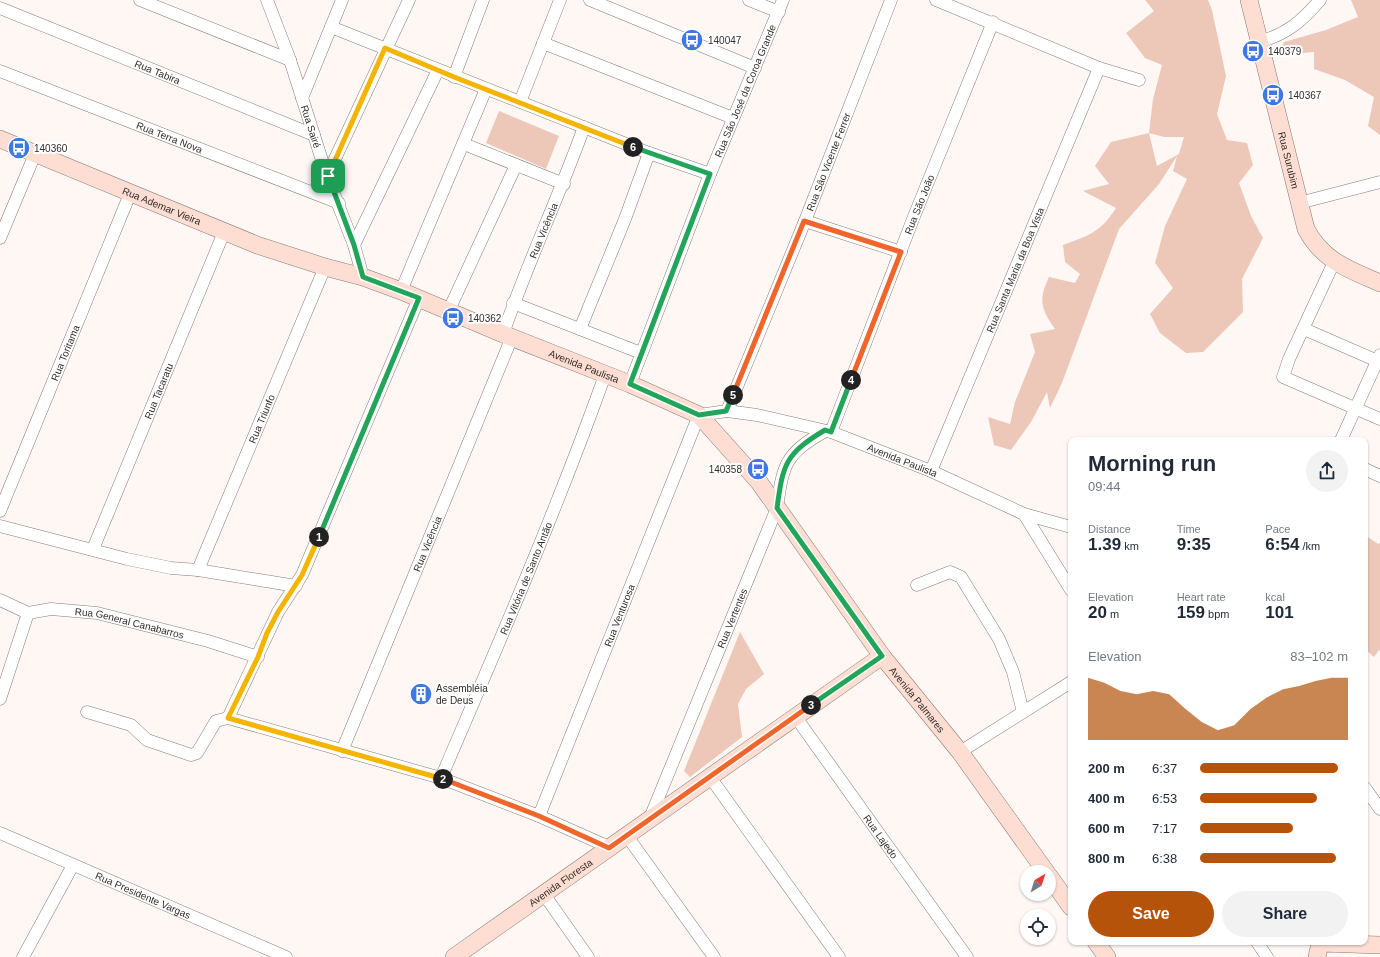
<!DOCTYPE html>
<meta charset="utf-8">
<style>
:root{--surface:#fff;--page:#f2f2f3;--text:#1f2937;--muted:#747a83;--accent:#b45309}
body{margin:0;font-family:Helvetica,sans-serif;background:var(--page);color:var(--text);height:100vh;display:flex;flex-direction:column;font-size:15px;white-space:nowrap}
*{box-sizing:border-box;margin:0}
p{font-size:13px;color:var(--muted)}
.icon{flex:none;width:22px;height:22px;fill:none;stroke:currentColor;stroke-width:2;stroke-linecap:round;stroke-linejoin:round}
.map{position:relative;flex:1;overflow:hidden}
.panel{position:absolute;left:1068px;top:437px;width:300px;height:508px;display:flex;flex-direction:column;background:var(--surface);border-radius:8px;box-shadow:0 1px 3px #0004}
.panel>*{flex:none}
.needle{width:26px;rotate:38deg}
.tools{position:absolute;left:1020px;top:865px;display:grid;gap:8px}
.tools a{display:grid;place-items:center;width:36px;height:36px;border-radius:50%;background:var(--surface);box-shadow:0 1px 3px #0004;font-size:20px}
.pin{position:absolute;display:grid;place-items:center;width:34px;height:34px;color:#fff;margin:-17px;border-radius:8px;box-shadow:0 2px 6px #0006}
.km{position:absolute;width:20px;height:20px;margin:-10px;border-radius:50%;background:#222;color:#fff;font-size:11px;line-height:20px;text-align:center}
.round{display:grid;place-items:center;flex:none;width:42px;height:42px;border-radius:21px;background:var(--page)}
.overview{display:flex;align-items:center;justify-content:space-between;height:68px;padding:0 20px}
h1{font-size:22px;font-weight:800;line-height:30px}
.metrics{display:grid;grid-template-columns:repeat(3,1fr);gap:6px;height:68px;padding:4px 20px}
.metrics div{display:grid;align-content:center}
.metrics b{font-size:17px;font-weight:800}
.metrics small{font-size:11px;font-weight:400}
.metrics p{font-size:11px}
.chart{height:112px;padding:8px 20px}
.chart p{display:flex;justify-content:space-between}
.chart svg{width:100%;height:72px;margin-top:4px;fill:var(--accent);opacity:.7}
.primary-button{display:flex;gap:8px;margin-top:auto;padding:8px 20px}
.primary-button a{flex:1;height:46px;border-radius:24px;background:var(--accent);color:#fff;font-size:16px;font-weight:800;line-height:46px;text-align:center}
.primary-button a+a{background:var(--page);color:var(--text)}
ul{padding:0 20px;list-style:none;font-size:13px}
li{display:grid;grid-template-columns:64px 48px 1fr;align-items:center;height:30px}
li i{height:10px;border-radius:5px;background:var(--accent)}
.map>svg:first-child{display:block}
.green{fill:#edc7b8;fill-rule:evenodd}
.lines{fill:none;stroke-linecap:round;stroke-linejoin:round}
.street-casing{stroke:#877d79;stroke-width:13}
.secondary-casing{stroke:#877d79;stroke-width:18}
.street{stroke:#fff;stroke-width:12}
.secondary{stroke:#feded2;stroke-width:17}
.split-1-casing{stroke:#fff;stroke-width:8}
.split-2-casing{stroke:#fff;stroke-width:8}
.split-3-casing{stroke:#fff;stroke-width:8}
.split-4-casing{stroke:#fff;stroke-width:8}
.split-5-casing{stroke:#fff;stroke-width:8}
.split-6-casing{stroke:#fff;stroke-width:8}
.split-7-casing{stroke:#fff;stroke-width:8}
.split-1{stroke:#22a559;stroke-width:5}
.split-2{stroke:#f5b400;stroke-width:5}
.split-3{stroke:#f0652b;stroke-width:5}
.split-4{stroke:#22a559;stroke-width:5}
.split-5{stroke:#f0652b;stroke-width:5}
.split-6{stroke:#22a559;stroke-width:5}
.split-7{stroke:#f5b400;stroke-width:5}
.labels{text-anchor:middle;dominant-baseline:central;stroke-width:4;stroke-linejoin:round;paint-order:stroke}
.poi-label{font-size:10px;fill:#302c2a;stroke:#fff;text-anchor:start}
.street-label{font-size:10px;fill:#302c2a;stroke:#fff}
</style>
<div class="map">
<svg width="1380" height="957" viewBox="0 0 1380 957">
<rect width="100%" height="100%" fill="#fef7f4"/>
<g class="green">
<path d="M 1145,0 L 1208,0 L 1212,10 L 1226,76 L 1217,114 L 1227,140 L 1247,143 L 1253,165 L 1239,183 L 1251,216 L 1263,238 L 1242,279 L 1243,312 L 1203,352 L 1186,353 L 1160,333 L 1150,314 L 1173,288 L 1155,263 L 1165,226 L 1187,179 L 1173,171 L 1177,156 L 1159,184 L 1119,229 L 1062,383 L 1050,408 L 1047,392 L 1031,422 L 1011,450 L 994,445 L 988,417 L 1010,424 L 1015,402 L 1035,352 L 1030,334 L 1055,329 C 1041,309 1038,300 1049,277 L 1075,283 L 1080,274 L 1065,262 L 1063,245 C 1088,236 1101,232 1116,208 L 1083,191 L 1109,184 L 1095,166 L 1111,142 L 1149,133 L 1153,99 L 1162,65 L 1145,58 L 1126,33 L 1154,11 ZM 1149,133 L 1164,137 L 1184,137 L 1179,154 L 1157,166 Z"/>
<path d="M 1351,0 L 1380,0 L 1380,135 L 1368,126 L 1374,97 L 1345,80 L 1314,69 L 1314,52 L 1278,55 L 1284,42 L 1326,30 L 1358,17 Z"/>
<path d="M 499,111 L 559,136 L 546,169 L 486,143 Z"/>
<path d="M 1365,535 L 1378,544 L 1380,543 L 1380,651 L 1379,650 L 1374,657 L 1365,649 Z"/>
<path d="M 740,632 L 764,674 L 746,689 L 738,704 L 742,737 L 690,777 L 684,771 Z"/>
</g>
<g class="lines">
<g class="street-casing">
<g id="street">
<path d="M 140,0 L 290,60"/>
<path id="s1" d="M 267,0 L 290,60 L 327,176 L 354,245 L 363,277"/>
<path d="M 590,0 L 755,68"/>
<path d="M 749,0 L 779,12"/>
<path d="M 936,0 L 1099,68 L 1139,80"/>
<path id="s2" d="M 0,8 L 314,135"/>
<path d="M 331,27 L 649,153 L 710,174"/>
<path d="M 1259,42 C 1287,34 1301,22 1320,0"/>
<path d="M 543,43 L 733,118"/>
<path id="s3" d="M 0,71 L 339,203"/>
<path d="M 454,77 L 483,0"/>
<path d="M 302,98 L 342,0"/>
<path d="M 520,102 L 560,0"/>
<path d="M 464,144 L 564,184"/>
<path d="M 327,176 L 409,0"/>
<path d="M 1299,203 L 1380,182"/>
<path d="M 805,221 L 901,252"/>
<path d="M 0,238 L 35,154"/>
<path d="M 354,245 L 438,70"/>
<path d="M 1334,262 L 1289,359 L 1283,377 L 1380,419"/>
<path d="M 401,291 L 486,89"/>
<path d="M 513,303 L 641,353"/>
<path d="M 449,310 L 516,165"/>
<path d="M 580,329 L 625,219 L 649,153"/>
<path d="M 1304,329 L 1380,362"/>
<path id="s4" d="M 503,334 C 527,264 559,197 584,127"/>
<path id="s5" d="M 630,384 L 710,174 L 783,0"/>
<path id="s6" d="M 727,411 L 805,221 L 891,0"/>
<path id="s7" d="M 831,432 L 913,219 L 993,22"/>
<path d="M 1341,440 L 1380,355"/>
<path d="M 1365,469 L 1380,476"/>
<path id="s8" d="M 931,471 L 1099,68"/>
<path id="s9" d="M 0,511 L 130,194"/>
<path d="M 1024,514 L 1071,590"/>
<path d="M 0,526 L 127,559 L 171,568 L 198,570 L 296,586"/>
<path id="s10" d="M 93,549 L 224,232"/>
<path id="s11" d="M 198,570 L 325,267"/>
<path d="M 917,585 L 950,572 L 961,577 L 999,639 L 1013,672 L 1023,712"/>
<path id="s12" d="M 0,600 L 28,613 L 51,609 L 97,613 L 208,641 L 258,657"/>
<path d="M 0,699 L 28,613"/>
<path d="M 87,712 L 131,725 L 147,740 L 191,755 L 197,753 L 216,721 L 228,718 L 278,612 L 302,575 L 419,298"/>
<path id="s13" d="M 795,716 L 967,957"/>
<path d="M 228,718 L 441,778 L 539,816 L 609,847"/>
<path id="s14" d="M 342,751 L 512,337"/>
<path d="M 960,752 L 1071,682"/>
<path d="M 710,777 L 839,957"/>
<path id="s15" d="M 441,778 C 498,645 556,512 605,375"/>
<path d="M 1365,788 L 1380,809"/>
<path id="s16" d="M 539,816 L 699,415 L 727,411 L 757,415 L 831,432 L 931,471 L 1024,514 L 1071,527"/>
<path id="s17" d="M 650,818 L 777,508 C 783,464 785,454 825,431"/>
<path id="s18" d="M 0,833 L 286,957"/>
<path d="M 627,836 L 714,957"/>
<path d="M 543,893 L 588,957"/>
<path d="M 1257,942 L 1267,957"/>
<path d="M 23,957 L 73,865"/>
</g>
</g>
<g class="secondary-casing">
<g id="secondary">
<path id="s19" d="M 1249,0 L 1306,229 C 1323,261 1348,269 1380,283"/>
<path id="s20" d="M 0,139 L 257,245 L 325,267 L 363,277 L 401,291 L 503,334 L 630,384 L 699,415 L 759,482 L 882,656 L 960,752 L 1046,872"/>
<path d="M 1049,876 L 1071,907"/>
<path d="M 1096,942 L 1107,957"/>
<path id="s21" d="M 454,957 L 882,656"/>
<path d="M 1317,957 L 1320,943 L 1380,945"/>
</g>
</g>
<use href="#street" class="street"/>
<use href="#secondary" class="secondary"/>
</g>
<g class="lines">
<g class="split-1-casing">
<path id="split-1" d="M 319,537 L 419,298 L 363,277 L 354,245 L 328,176"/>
</g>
<g class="split-2-casing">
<path id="split-2" d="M 319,537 L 302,575 L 278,612 L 267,633 L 258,657 L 228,718 L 443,779"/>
</g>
<g class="split-3-casing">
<path id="split-3" d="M 443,779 L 539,816 L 609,848 L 811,705"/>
</g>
<g class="split-4-casing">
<path id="split-4" d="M 811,705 L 882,656 L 777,508 C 783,464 785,454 825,430 L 831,432 L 851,380"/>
</g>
<g class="split-5-casing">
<path id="split-5" d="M 733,395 L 804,221 L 901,252 L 851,380"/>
</g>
<g class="split-6-casing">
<path id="split-6" d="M 633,147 L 710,174 L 630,384 L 699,415 L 726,411 L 733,395"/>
</g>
<g class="split-7-casing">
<path id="split-7" d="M 328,176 L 385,48 L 454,77 L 633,147"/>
</g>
<use href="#split-1" class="split-1"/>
<use href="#split-2" class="split-2"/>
<use href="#split-3" class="split-3"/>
<use href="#split-4" class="split-4"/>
<use href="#split-5" class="split-5"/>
<use href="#split-6" class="split-6"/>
<use href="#split-7" class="split-7"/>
</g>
<defs>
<g id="bus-disc" transform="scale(1.15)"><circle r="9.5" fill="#3f77e7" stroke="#fff"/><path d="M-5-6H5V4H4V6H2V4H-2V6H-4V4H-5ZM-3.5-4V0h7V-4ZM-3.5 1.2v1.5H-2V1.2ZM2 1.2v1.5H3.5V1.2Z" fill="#fff"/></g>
<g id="building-disc" transform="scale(1.15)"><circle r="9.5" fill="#3f77e7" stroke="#fff"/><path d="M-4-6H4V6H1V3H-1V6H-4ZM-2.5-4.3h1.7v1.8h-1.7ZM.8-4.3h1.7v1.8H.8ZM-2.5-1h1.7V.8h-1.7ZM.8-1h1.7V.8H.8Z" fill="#fff"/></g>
</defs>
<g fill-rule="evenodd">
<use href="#bus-disc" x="692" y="40"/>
<use href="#bus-disc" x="1253" y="51"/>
<use href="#bus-disc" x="1273" y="95"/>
<use href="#bus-disc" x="19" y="148"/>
<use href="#bus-disc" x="453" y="318"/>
<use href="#bus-disc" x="758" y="469"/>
<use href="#building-disc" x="421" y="694"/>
</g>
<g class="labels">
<g class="poi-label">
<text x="708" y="40">140047</text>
<text x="1268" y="51">140379</text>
<text x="1288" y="95">140367</text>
<text x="34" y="148">140360</text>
<text x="468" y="318">140362</text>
<text x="742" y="469" text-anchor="end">140358</text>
<text x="436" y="688">Assembléia<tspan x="436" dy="12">de Deus</tspan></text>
</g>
<g class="street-label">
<text stroke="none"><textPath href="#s2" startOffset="170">Rua Tabira</textPath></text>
<text stroke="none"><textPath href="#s5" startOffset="315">Rua São José da Coroa Grande</textPath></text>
<text stroke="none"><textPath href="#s1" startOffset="134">Rua Sairé</textPath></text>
<text stroke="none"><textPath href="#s3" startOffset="182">Rua Terra Nova</textPath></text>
<text stroke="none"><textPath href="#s19" startOffset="165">Rua Surubim</textPath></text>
<text stroke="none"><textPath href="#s6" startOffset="269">Rua Sâo Vicente Ferrer</textPath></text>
<text stroke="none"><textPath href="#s7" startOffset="244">Rua São João</textPath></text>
<text stroke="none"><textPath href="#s20" startOffset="175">Rua Ademar Vieira</textPath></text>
<text stroke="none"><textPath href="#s4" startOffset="111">Rua Vicência</textPath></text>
<text stroke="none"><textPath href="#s8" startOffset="218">Rua Santa Maria da Boa Vista</textPath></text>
<text stroke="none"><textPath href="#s9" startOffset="171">Rua Toritama</textPath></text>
<text stroke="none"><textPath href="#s20" startOffset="627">Avenida Paulista</textPath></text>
<text stroke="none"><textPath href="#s10" startOffset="171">Rua Tacaratu</textPath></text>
<text stroke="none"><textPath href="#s11" startOffset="164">Rua Triunfo</textPath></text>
<text stroke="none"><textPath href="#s16" startOffset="643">Avenida Paulista</textPath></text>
<text stroke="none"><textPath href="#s14" startOffset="224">Rua Vicência</textPath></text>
<text stroke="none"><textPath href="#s15" startOffset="217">Rua Vitória de Santo Antão</textPath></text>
<text stroke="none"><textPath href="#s16" startOffset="216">Rua Venturosa</textPath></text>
<text stroke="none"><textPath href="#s17" startOffset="216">Rua Vertentes</textPath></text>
<text stroke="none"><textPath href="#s12" startOffset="134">Rua General Canabarros</textPath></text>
<text stroke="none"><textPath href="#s20" startOffset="1111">Avenida Palmares</textPath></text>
<text stroke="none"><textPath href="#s13" startOffset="148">Rua Lajedo</textPath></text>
<text stroke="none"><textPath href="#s21" startOffset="130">Avenida Floresta</textPath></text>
<text stroke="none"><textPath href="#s18" startOffset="156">Rua Presidente Vargas</textPath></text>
</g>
</g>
</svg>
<div class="tools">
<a><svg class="needle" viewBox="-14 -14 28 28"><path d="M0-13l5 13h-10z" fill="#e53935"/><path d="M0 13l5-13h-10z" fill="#747a83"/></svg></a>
<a><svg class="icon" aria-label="locate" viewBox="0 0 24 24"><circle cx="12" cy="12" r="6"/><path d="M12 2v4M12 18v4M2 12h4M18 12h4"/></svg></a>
</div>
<div class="pin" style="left:328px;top:176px;background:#1e9e55"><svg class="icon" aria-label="arrive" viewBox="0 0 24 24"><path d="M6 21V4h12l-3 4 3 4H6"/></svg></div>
<b class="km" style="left:319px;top:537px">1</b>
<b class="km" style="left:443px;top:779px">2</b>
<b class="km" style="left:811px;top:705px">3</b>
<b class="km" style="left:851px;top:380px">4</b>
<b class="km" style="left:733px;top:395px">5</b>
<b class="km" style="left:633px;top:147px">6</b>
<section class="panel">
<div class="overview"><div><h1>Morning run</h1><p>09:44</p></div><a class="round"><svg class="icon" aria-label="share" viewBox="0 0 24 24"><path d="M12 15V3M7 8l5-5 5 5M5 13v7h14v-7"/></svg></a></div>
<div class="metrics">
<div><p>Distance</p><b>1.39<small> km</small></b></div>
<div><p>Time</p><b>9:35</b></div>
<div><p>Pace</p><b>6:54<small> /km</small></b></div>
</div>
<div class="metrics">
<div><p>Elevation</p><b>20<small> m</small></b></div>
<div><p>Heart rate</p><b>159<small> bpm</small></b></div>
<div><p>kcal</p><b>101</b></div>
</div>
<div class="chart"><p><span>Elevation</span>83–102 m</p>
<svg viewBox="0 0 160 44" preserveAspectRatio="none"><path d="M0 44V6L10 9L20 14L30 16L40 14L50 16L60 25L70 33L80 38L90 35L100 25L110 18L120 13L130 11L140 8L150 6L160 6V44z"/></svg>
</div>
<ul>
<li><b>200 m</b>6:37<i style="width:93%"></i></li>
<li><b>400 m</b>6:53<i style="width:79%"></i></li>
<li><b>600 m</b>7:17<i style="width:63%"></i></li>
<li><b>800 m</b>6:38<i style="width:92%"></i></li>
</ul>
<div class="primary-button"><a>Save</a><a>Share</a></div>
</section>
</div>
